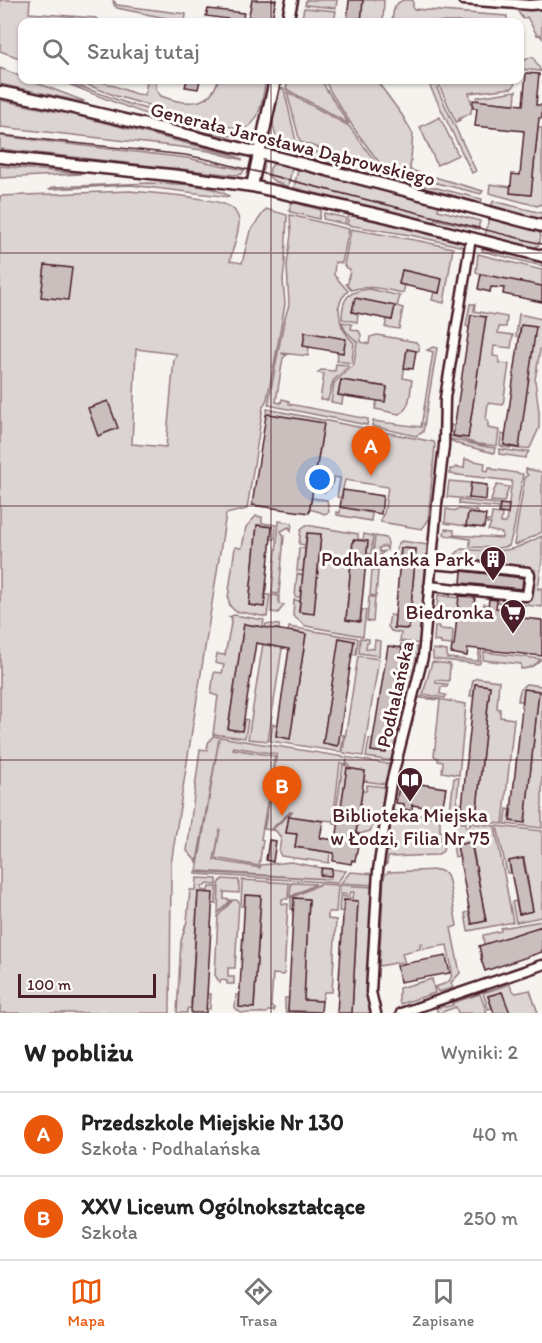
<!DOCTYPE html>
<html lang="pl">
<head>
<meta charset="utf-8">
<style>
	body { margin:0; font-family:Itim,sans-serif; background:#f2f2f2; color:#222 }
	.scale { position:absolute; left:18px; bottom:15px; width:138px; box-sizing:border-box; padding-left:6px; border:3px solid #4a1f2b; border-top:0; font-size:16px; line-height:21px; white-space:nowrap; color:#4a1f2b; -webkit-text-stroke:4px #fdfcf7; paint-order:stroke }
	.you { position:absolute; left:320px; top:480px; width:21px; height:21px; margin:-15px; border:4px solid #fff; border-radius:50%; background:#1a73e8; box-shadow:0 0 0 9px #1a73e833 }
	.badge { display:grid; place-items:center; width:39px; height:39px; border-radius:50%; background:#ea580c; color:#fff; font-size:20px; font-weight:700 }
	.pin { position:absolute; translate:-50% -50px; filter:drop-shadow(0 2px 3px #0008) }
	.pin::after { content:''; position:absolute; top:32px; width:21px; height:18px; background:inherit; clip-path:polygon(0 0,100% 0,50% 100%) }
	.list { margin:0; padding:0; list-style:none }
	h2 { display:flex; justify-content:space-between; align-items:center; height:78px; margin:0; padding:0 24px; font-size:26px }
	h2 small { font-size:20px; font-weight:400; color:#767676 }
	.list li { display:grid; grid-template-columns:39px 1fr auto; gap:18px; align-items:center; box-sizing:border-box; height:84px; padding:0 24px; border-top:2px solid #e0e0e0 }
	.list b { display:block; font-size:22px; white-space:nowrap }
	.list p { margin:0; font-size:20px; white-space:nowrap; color:#767676 }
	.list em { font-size:20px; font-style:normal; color:#767676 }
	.icon { flex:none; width:33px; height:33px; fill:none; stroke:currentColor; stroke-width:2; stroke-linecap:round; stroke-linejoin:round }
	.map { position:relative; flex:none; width:542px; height:1013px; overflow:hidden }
	.search { position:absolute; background:#fff; box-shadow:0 2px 4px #0004; left:18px; right:18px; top:18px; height:66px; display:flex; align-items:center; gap:15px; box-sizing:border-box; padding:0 21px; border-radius:12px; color:#767676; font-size:22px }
	.sheet { height:246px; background:#fff }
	nav { display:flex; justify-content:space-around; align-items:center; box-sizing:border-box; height:84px; border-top:2px solid #e0e0e0; background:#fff; font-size:16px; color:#767676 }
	nav a { display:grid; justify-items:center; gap:3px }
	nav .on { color:#ea580c }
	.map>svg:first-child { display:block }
</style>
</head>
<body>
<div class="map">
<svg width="542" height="1013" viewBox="0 0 542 1013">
	<rect width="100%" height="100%" fill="#f6f3ef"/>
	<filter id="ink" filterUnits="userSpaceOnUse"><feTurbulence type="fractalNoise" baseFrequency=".0167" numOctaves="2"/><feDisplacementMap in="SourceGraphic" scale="12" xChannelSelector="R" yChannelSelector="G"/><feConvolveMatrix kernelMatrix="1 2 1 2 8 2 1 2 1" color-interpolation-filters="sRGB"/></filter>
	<g filter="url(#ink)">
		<path fill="#dcd4d2" stroke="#937a7e" stroke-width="1.5" fill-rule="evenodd" d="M0,0h30l-1,13 67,5 3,4h-77v37l-22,-8z
			M113,0l4,5 69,9 -1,8 -68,-14 -3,-3z
			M306,0h31l-1,8 -31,-3z
			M363,0h21l-1,22h-22z
			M404,0h9v9l94,7v6h-115c1,-9 1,-19 12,-22z
			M515,7l27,1v30l-3,-4 -2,1 -10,-18 -4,2z
			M304,8l32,3 -2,11h-33z
			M531,57h2l8,14 -21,-2 1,-7z
			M0,68l22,9v3h7l55,21 -1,1 -83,-18z
			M58,80h5l66,24 56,16 59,14c-30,12 -152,-41 -186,-54z
			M75,80h23l38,14 9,1 2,-15h9v10l5,6c23,9 49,12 57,-16h48c-4,17 -4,42 -23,50l-57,-14 -70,-20z
			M288,80h34l4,9 23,35 -63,-35z
			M325,80h31l21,1 25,34 11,19 -3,36 73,21 -2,3 -73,-18 -24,-7 -29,-39 -25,-39z
			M427,80h6l43,91 -4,2z
			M443,80h72l-1,6 -2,2 -43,5 3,12 -1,8 -12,6 1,1 -4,2 -19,-41z
			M278,88l6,1 12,52 -2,1 -17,-4c-8,-15 -2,-34 1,-50z
			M516,91l-1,13 -37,-3 -1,-4z
			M287,92l62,34 31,42 -80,-26z
			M0,100l78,16 155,39 10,5 -34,-9 -28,-4 -180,-20 -1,1z
			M440,117l18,38 -21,10 -17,-38z
			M538,128h4v76l-5,2 -48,-13 1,-9 21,3v6l20,2z
			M0,136l187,22 57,12 -2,4 -8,1 -234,-26z
			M300,147l98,30 -1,7 -49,-16 -49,-13v-7z
			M273,164l19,4 -4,19 -14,-6 -5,-4 1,-9z
			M0,166l81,8 -81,4z
			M298,169l141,36 -1,5 42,11 -2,8 -43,-10 -1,4 -140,-35z
			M150,183c23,1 60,0 79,13v1l-99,-12 -80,4 3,-2z
			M425,185l57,14 -2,7 -57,-15z
			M130,191c20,2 88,6 102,17 3,2 6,8 7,12 1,11 -7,30 -9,41l12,2 8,-32 16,-22 21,6 -2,47 -2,18 2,24 -10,56 -8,39 -4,8 -16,102 -21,5 -55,350 -1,149h-170v-817zM136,349l41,5 -3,5 -8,88 -34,-3z
			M493,201l49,12v4l-9,2 -42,-11z
			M292,202l29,8 -2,9 -28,-7 -2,-2z
			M324,213l22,5 -1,6 -22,-5z
			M290,215l59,14 -7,34 -7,-1 -1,13 14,16 -6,7 -4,10h1c1,18 3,22 15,35l-2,20 -15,-2 1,-9 5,1 2,-14 -40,-7 -2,14 6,1 -1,9 -26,-3v1l5,1 -4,3 -7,44 5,1 1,-4 7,2v3l79,15 -1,6 -99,-20 16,-84 5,-16 -2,-39 4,-32z
			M349,215l41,8 73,18 1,6 -54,-12 -63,-10z
			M489,218l49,12 3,6 -2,9 -6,3 -48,-12z
			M351,229l69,12 33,7 -9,55 -12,-3 2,-8 5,1 2,-14 -38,-9 -4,14 6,2 -2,7c-18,-3 -35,-9 -52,-3l-5,-6 2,-1 2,-14 -4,-1 -2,-3z
			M483,246l59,15v5l-60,-15z
			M478,254l64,16v16l-61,-12 -5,-2z
			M370,289l30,7 -3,10 6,2 -4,21 -14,-2 2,-8 5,1 2,-14 -39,-8 -3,14 6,2 -1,8 -15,-3c0,-22 6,-28 28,-30z
			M470,304h5l-1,7 33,6 -1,10h-7l-1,6 15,2 -2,13 -17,-2 -1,10 6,1v6l10,1 -6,41 -15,-2 -2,17 2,1v7l11,2 -2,16 -19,-2 -28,-8 1,-11 4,1 -1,10 14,2 18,-120 -17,10 -3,-2z
			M519,314l23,5v27l-2,4 -5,30 4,32v16l-9,20 -10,1 -17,-2 -3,-2 1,-11 4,1 -1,10 14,3 3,-123 -2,12 -3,-1z
			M342,322l10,2 -1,5 8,2 2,4v7l8,2 1,-7 7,-2 39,7 3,4v5l-12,-1 -4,28 9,2c-2,11 -1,29 -13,34l-24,-5 2,-8 8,1 2,-15 -46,-7 -3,14 5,1 -1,9 -11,-2 3,-19 20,-19 3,-22 -12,-12z
			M433,347l4,1 -14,84 -7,4 -44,-10 1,-5 48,6 12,-75 -6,-2z
			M336,364l12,1v2l-15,14 -5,19h-8l4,-26 -6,-1 3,-3 14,1z
			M267,409l167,33 1,3 -7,76 -6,8 -41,-7v-4l3,-5 4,-26 -43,-7 -4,18 -4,-1 3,-19 -6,-1 -3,10 -6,5 -7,-1v-6l-4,-1 10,-61 -55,-9 -3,1z
			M450,439c15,3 30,7 45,9l-1,5 -36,-9 -8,-4z
			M499,449l21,3 9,-1 -4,7 -26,-4z
			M465,459l20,4 -1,7 4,1 1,-4h3v2l31,5 -9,54 -5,18 -11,2 -28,-1v-8l-26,-4 1,-6 9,1v5l48,3v-5l-14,-3 3,-6 -4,-1 -1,-2h5l1,-8 10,1 -1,9h5l6,-42 -62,-7v-5h5v-2l9,1z
			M526,469l16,3v60l-26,13 -2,-1 11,-67 3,-2 -2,-2z
			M449,481l22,2 -2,16 -22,-2z
			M497,485l12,2 -5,15 -13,-1 3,-11z
			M312,498l15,2 2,12 -5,2 -4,-2 -11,-3z
			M459,500l41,4 -1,4 -40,-4z
			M340,507l32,6 -1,8 -34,-6v-3l3,1z
			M446,509l10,2 3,-2 18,2 2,3 -11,-1 -2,13 -21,-3z
			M256,516l6,1v6l14,2 -1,14h-5l1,-12 -14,-2 -8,80 15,2 1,-12h5l-3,22 -32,-6 -5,-5 -2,-8 7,-51 7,1 4,-21z
			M279,521l13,2 -1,8 -2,-4 -8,4 3,5 -5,58 -7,-1z
			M306,525l52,9v5l5,1 1,-6 9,2 -2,18h-4l1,-12 -15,-1 -7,79 14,2 2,-12h4l-3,26 -57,-10 -13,-10 1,-16 6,1 -1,11 15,1 7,-78 -14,-2 -2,12 -6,-1 2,-15z
			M375,536l11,2 2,5 -1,7 -2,-4 -6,2 1,4 5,-1 -5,4h-7z
			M542,536v25l-4,28 4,-1v19l-45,-5v-6l35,4 3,-30 -87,-9 13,-12c18,1 37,4 54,-1 9,-3 18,-8 27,-12z
			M402,541l26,4 2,3 -10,96 -20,-3 1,-8 -10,-2 -3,-5 2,-11 5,1 -1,12 15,1 7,-80 -15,-1 -1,12 -5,-1c1,-6 0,-15 7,-18z
			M299,548h6l-2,23h-6z
			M372,570l6,1 -2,25 -6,-1z
			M297,574l6,1 -3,22h-5z
			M272,595l7,1v8l5,1 -6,8 -7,-1z
			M438,595l21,3 -1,12h-2l-12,6v-6l-7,-1z
			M369,597h6l-2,25 -6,-1z
			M484,604l3,1 -7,58 -1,1 -46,-5v-10l14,2v7l31,3z
			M234,615l30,5 -3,18h-4l1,-12 -14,-2 -16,105 14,2 2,-12 4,1 -3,18 -32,-4 5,-38 -7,-2 3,-22 8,1 2,-8 -9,-2 2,-9 8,1 7,-37 -3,-1z
			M266,624l13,1v4h-8l12,13 -15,99 -20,-2z
			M435,626h4v3l14,1 -1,15 -11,-1v-2l-7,-1z
			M289,627l68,11 1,1 -2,16 -4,-1 2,-13 -14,-3 -17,105 14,3 2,-12 5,1 -3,17 -71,-11 3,-17 4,1 -1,11 14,2 16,-104 -14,-3 -2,12 -4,-1z
			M360,638l9,1v3h-2l-1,6 8,1 1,-9 5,1 -1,15 -20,-3z
			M401,644l20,4 -1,10 -26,102 -2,1 -26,-4 3,-18h4l-2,12 15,2 16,-104 -2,-1z
			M484,652l57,7c-5,6 -12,10 -20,10v-5l-38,-4z
			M358,656l21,3 -16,97 -19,-3 -1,-2z
			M432,662l18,2 -1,17 -13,-1v3l12,1 -1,3h-6l-1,7 6,1 -1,3 -22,-4z
			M477,678l22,3 -2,27 3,1v8l14,2 -11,105 -46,-5 2,-15h3l14,13 14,-131 -15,-2 -1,12h-4l3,-16z
			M526,684l16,2v142l-37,-4 2,-15 4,1 -1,11 15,1 14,-131 -15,-2 -1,12h-5c1,-7 1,-13 8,-17z
			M422,696c15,2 29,6 44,8l-7,71 -17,-3 1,-10 -5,-1v-3l-4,-2 6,-56 -20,-2z
			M213,736l176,28 -4,20 -21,-3 1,-10 -17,-3 1,-3 -2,-1v-5l-1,5 -6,-1 -7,58 -10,-1v1l-34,-5 -3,16 11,2 -2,13 35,5 -1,11 -48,-7 -2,-4 2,-14 -5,-7 -4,-1 20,-18h-2l-20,18 -6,-1 5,-28 2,-1 5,-27 -2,-1 3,-18 -44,-7v2l42,7 -14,83 2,1 -4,26 -44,-8 5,-29 -6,31 46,8 1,-3 30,-3 31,6 -1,7 10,1 1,-7 14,2 -9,12 -142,-9v-2l136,7 -134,-8 22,-132 -22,123 -10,-11 13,-102 7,1 1,-7z
			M343,765h3l1,3 -8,56 -5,-1z
			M454,778h5l-4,41 -6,-1z
			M367,785l18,2 -4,26 -11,18 -11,3 -3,-1 6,-42h4z
			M393,811l47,7v13l4,1v3l-4,1v8h4l-1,7 -6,4 -49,2 -1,7 -3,1z
			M456,822l10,1v5h3l1,-5 25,3 18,96 -45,9 -3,-18 5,-1 2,12 14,-3 -14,-78 -13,13 -4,1 -2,-12z
			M497,826l45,5v86l-26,5 -4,-20 4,-1 3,13 14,-3 -9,-53 -15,3 2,12h-4z
			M438,870l8,3 3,8 8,45 -6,2 9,45 -9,10 2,5 -15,4 -3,-5c5,-2 12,-3 15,-7 5,-7 -2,-26 -3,-35l-24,4 -1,-6 -2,1v5l-18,4 3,11h-3l-1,-2 -22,4 5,-90 4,-4z
			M350,872l25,2 -1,11 -33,-2z
			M197,878l20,1v6l-11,-1 -1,2h-3v4l6,1 1,-4h8l-1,17h-4l-14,-11 -7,111 16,-10h4l-1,15 -21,-1 -2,1v4h-10l4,-72 6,-20 3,-31h6z
			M222,879l17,1v13l-15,-1v7l7,1 -13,13 1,-29z
			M242,880l47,3 -1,16h-6v5h6l-4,71 -11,-1 -2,31v2l3,1v3h-6l-1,2h-26l-6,-5 1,-13h4l-1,12 15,1 7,-112 -15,-1 -1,11h-4z
			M291,883l25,1 -26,13z
			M320,884l18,1 -2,27h-8v7l8,1 -4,72h-8l-2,9h-5v12h-31l-1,-4v-11h4l-1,13 15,1 6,-112 -14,-2 -1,11h-3v-11z
			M340,885l34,2 -1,126h-21l6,-112 -14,-1 -1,12 -4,-1 1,-15 13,2 1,-6h-3l-1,3 -10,-1z
			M233,900h3l3,2 -4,66h-7v9h6v7h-7v-3l-6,-1 -1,3 -5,-8 3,-59z
			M542,921v5l-58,19 -1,-10 18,-4v-3z
			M432,979l3,14 -35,11 -1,-4v-12z
			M510,984l2,6 4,3 14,-3 8,23h-29l-7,-21 -14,4 4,12 -4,1 -5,-16z
			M480,994l7,19h-29l-2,-6 -14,5v1h-4l-2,-5 8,-2 1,1 8,-2 -1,-2z"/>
		<path fill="#cbbfbe" stroke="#4a1f2b" stroke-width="1.5" d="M252,0h24l-5,22h-8l-15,-3z
			M349,0h14l-2,22h-14z
			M208,9l36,4 -2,8 -36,-5z
			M526,73l13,1 -3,31h6v13h-3l-8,77 -21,-2 2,-19 8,1 4,-44 -49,-5 2,-18h-4v-8l50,5z
			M187,80h13l-2,9 -13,-2z
			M45,265l27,3 -4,32 -27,-3z
			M402,270l40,9 -3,14 -40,-9z
			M481,274l61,12v16l-39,-8 1,-6 -13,-1 -1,5 -12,-3z
			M355,298l40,8 -3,14 -40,-8z
			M471,315l15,2 -18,121 -15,-2z
			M521,325l15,2 -17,121 -15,-3z
			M305,332l41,7 -3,14 -40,-7z
			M407,349l9,2 -3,18 -9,-1z
			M341,380l46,7 -2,15 -47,-7z
			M108,401l10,27 -20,8 -10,-28z
			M269,414l55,9 -15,90 -57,-8 14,-90z
			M471,483l16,2 -1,15 -17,-2z
			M343,490l40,6 -2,18 -41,-7z
			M500,504l9,1 -1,9 -9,-1z
			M468,513l18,2 -2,13 -18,-2z
			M257,525l15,2 -8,80 -15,-2z
			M307,533l14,1 -7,80 -15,-2z
			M353,540l15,1 -8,81 -14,-2z
			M401,548l15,1 -7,80 -15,-1z
			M462,571l61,7 -1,11 -61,-6z
			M459,596l16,1 -1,9 14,1 1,-8 8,1 -1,8 18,2 -1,7 29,3v36l-74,-8 -1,8 -16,-3 1,-7h2z
			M244,624l62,10 -16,105 -14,-3 13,-87 -33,-6 -14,88 -14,-2z
			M339,638l15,3 -16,105 -15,-3z
			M388,646l14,2 -16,105 -15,-2z
			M475,684l15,2 -14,132 -15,-2z
			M524,689l15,2 -14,132 -15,-2z
			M347,768l18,3 -9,62 3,1 -1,11 -3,16 -3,-1 -1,4 -18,-3 1,-8 -39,-6 2,-13 -11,-1 3,-17 34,5 -3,17 16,2z
			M400,781l46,7 -4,22 -30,-5v6l-8,-2v-5l-8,-1z
			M269,840l7,1 -3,21 -7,-2z
			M471,842l15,79 -14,3 -15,-79z
			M523,858l10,53 -14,3 -10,-53z
			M322,868l10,1 -1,7 -11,-1z
			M198,892l15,1 -7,120h-15z
			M245,895l16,1 -7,112 -15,-1z
			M294,898l15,1 -5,101 18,1 -1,11 -33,-1z
			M344,900l14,1 -6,112h-15z
			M542,926v26l-57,19 -4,-12h1l-3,-13z
			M446,956l4,17 -50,9 -3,-17z
			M502,992l8,21h-16l-6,-17z"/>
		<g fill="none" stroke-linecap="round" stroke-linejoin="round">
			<g stroke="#4a1f2b" stroke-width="13">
				<path id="street" d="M463,0l67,5 12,-1
					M429,586l95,10h3l3,-21 -2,-3 -66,-7 -7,1 -24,-2
					M376,1013l-5,-21 7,-122 13,-87 32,-126 14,-153 7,-58 1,-48 26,-160
					M401,1013l141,-48"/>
			</g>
			<g stroke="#4a1f2b" stroke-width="15">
				<path id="secondary" d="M287,22l5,-22
					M0,92c67,13 133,30 199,46 115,28 229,58 343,88
					M0,157l179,19 73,10 136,31 154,39
					M252,186l23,-106"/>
			</g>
			<use href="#street" stroke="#fdfcf7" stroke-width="8"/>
			<use href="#secondary" stroke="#fdfcf7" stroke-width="10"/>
			<path stroke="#4a1f2b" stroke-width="1.5" d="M0,135l185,20 21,4 336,85"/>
		</g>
	</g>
	<path fill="none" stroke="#4a1f2b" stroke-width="1.5" stroke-opacity="0.55" d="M271,0v22M271,80v933M0,253h542M0,506h542M0,760h542"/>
	<defs>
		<g id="building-pin" transform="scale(1.35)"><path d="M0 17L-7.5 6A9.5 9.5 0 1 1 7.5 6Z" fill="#4a1f2b" stroke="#fdfcf7"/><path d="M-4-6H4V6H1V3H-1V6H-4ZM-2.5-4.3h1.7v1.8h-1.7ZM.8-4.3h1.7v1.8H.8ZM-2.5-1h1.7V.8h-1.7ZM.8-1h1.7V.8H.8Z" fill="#fff"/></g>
		<g id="supermarket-pin" transform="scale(1.35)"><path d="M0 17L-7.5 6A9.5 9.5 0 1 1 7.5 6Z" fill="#4a1f2b" stroke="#fdfcf7"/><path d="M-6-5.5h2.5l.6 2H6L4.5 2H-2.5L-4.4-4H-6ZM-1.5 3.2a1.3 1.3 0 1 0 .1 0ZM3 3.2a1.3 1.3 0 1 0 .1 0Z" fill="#fff"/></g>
		<g id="library-pin" transform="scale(1.35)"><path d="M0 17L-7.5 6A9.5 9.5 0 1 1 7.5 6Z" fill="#4a1f2b" stroke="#fdfcf7"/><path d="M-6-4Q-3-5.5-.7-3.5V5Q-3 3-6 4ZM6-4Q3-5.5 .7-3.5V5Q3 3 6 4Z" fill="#fff"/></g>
	</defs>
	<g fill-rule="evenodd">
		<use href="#building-pin" x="493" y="559"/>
		<use href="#supermarket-pin" x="513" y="612"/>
		<use href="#library-pin" x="410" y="780"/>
	</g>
	<g text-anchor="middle" stroke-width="6" stroke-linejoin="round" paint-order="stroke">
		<g font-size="20" fill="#4a1f2b" stroke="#fdfcf7">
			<text transform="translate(293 144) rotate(14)" y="7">Generała Jarosława Dąbrowskiego</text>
			<text transform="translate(395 694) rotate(-77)" y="7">Podhalańska</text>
		</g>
		<g font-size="20" fill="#4a1f2b" stroke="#fdfcf7" text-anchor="end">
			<text x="474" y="566">Podhalańska Park</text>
			<text x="494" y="619">Biedronka</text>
			<text x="410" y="822" text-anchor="middle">Biblioteka Miejska<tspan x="410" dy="23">w Łodzi, Filia Nr 75</tspan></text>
		</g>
	</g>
</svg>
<div class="scale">100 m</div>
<div class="you"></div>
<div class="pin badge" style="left:371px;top:476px">A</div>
<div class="pin badge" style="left:282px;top:816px">B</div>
<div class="search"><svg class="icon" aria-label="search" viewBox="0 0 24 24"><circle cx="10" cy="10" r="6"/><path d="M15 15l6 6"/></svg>Szukaj tutaj</div>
</div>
<section class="sheet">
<h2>W pobliżu<small>Wyniki: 2</small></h2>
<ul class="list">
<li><span class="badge">A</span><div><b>Przedszkole Miejskie Nr 130</b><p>Szkoła · Podhalańska</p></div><em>40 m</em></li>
<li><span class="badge">B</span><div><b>XXV Liceum Ogólnokształcące</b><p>Szkoła</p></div><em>250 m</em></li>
</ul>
</section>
<nav>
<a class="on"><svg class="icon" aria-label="map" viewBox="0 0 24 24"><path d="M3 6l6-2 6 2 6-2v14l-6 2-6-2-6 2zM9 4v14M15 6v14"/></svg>Mapa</a>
<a><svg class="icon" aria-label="directions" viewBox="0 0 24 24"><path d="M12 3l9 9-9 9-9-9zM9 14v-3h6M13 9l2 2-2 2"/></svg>Trasa</a>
<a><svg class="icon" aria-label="saved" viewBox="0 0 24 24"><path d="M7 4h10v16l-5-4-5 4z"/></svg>Zapisane</a>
</nav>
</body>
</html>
